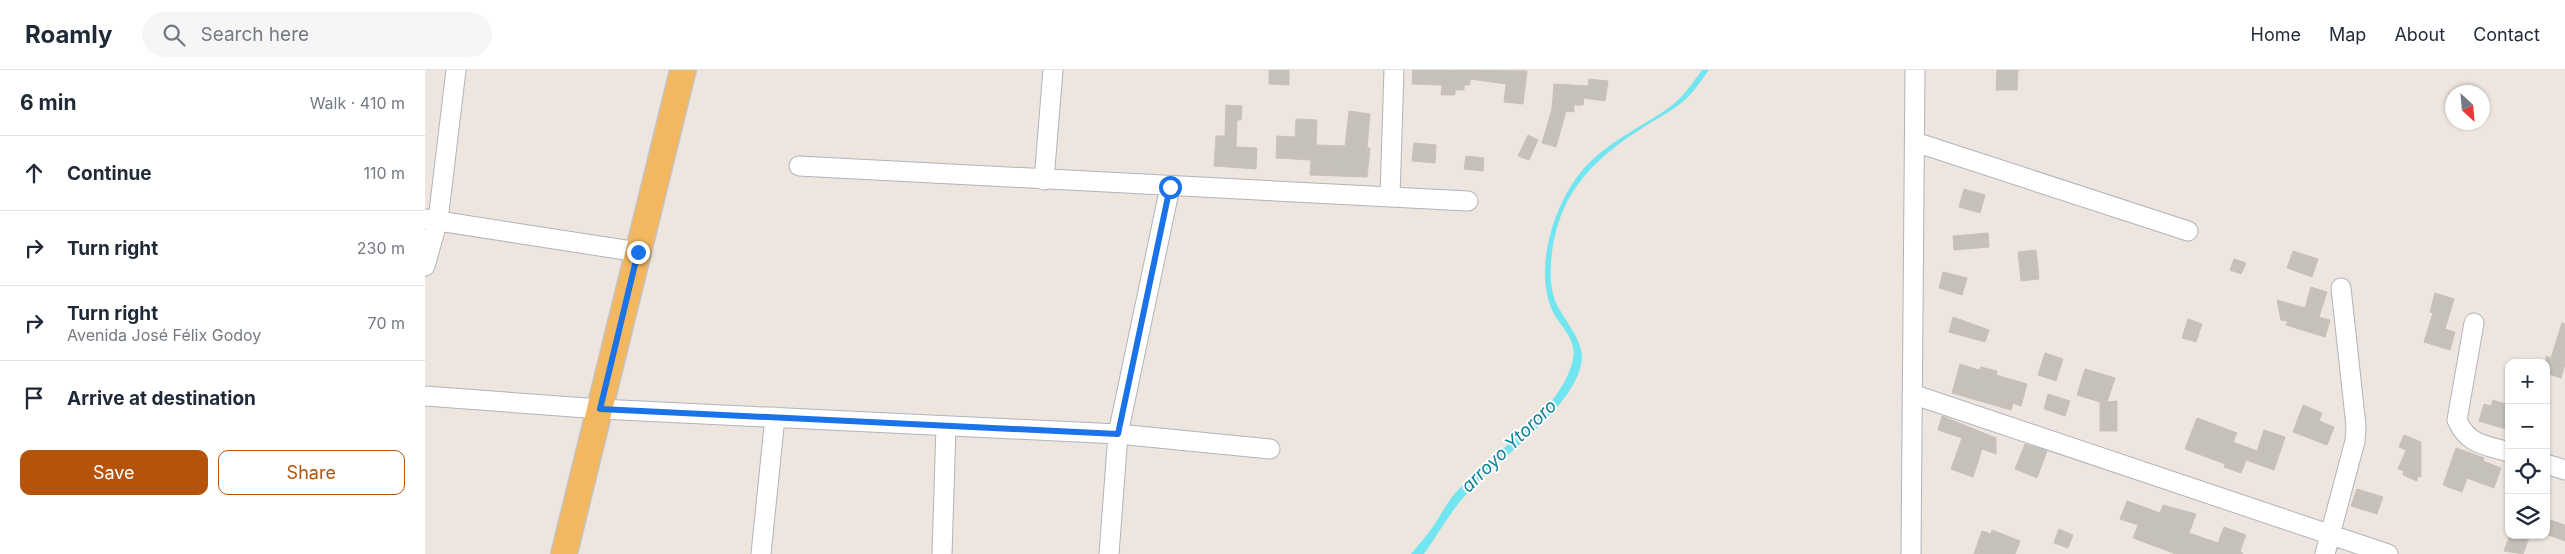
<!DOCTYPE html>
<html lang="en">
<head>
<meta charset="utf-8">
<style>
	body { margin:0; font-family:Inter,sans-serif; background:#f6f6f7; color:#1f2937 }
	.controls { position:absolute; right:15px; bottom:15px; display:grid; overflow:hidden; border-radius:10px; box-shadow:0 1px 4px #0004 }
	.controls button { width:45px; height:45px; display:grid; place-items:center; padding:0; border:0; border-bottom:1px solid #e0e1e3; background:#fff; color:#1f2937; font:25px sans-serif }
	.compass { position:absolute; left:2020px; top:15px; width:45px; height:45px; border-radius:50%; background:#fff; box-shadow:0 1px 4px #0004; rotate:154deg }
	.stop { position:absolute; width:15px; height:15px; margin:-11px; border:4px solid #1a73e8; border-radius:50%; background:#fff }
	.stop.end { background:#1a73e8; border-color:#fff; box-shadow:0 1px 5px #0008 }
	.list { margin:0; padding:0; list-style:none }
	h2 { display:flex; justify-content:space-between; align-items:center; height:65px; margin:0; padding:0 20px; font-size:21px }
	h2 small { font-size:16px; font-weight:400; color:#747a83 }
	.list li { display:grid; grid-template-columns:32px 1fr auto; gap:15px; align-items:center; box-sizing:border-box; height:75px; padding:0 20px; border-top:1px solid #e0e1e3 }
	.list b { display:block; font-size:19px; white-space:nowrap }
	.list p { margin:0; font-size:16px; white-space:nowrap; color:#747a83 }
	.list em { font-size:16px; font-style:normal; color:#747a83 }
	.actions { display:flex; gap:10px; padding:15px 20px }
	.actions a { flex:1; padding:11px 0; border:1px solid #b45309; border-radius:10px; text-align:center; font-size:18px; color:#b45309 }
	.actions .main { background:#b45309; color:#fff }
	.icon { flex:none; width:28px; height:28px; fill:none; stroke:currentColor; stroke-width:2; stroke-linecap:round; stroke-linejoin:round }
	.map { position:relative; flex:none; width:2140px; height:484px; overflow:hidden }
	header { display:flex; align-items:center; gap:30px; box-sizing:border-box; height:70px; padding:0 25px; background:#fff; border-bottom:1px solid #e0e1e3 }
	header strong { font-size:24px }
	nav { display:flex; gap:28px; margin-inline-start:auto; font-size:18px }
	.search { width:350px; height:45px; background:#f6f6f7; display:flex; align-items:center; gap:12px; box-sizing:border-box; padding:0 18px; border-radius:28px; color:#747a83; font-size:19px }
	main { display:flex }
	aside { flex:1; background:#fff }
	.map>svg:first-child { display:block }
</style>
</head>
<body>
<header>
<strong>Roamly</strong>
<div class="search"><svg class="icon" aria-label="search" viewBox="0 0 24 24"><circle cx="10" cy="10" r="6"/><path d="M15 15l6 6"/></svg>Search here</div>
<nav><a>Home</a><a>Map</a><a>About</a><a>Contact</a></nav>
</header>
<main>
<aside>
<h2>6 min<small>Walk · 410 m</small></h2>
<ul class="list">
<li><svg class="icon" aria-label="ahead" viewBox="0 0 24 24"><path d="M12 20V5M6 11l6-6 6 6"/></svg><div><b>Continue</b></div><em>110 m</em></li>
<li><svg class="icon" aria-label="right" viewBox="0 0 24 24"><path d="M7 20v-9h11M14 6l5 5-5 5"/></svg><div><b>Turn right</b></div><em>230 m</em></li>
<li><svg class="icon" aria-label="right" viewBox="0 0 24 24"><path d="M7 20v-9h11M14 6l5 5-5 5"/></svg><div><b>Turn right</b><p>Avenida José Félix Godoy</p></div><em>70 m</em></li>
<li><svg class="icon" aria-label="arrive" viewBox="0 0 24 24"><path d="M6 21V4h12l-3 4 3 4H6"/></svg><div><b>Arrive at destination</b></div></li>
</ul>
<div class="actions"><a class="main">Save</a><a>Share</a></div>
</aside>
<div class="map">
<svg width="2140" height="484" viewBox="0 0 2140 484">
	<rect width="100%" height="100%" fill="#eee5de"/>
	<path fill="#71e5f0" d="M1277,0h7c-7,9 -13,19 -21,27 -13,13 -29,20 -44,30 -32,20 -62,44 -79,79 -12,25 -21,73 -8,99 8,15 26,36 25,54 -5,47 -78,95 -109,128 -20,20 -33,44 -49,67h-13c7,-9 15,-17 21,-26 9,-13 15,-26 26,-38 34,-37 105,-80 115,-131 4,-19 -12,-32 -20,-47 -18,-37 -3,-93 18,-126 23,-38 61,-53 96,-77 15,-10 25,-25 35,-39z"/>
	<path fill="#c6c0ba" stroke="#cac0b8" d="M844,0h20v15l-20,-1z
		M988,0l114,1 -4,33 -19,-2 2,-18 -36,-5v6h-6v5h-9v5h-14l1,-10 -30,-1z
		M1572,0h21l-1,20h-21z
		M1164,9l19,2 -3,20 -21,-3 -1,7h-9v7l-8,-1 -10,36 -14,-4 10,-34 2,-25 34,2z
		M801,35l16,1 -1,14h-4l-1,27 21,1 -1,21 -42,-3 2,-30h9z
		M924,41l21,3 -3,34h3l-3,29 -57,-2 1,-15 -35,-2 1,-22 18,1 1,-18 21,1 -1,25 29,1z
		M1103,65l10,5 -9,20 -11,-4z
		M989,73l22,2 -1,18 -23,-2z
		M1041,86l18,2 -1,13 -19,-2z
		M1539,119l21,6 -5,18 -21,-6z
		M1563,163l1,14 -35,3 -1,-14z
		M1611,180l3,29 -18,2 -3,-29z
		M1868,181l25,8 -6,18 -25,-9z
		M1809,189l12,4 -5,11 -11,-4z
		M1518,202l24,6 -5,17 -23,-7z
		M1886,217l16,5 -8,25 11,3 -5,17 -39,-12 2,-4 -7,-1 -4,-20 28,8z
		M2010,223l19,6 -9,30 10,3 -5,18 -26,-8 9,-29 -3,-1z
		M1528,247l36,13 -4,12 -36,-10z
		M1763,249l14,5 -6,18 -14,-4z
		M2137,253l3,1v40l-4,14 -15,-5v-17l5,2z
		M1620,283l18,6 -7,22 -18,-6z
		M1535,294l19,6 2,-3 16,4 -1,4 31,9 -6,22 -8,-3 -2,7 -59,-17z
		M1660,299l30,9 -8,24 10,-1v30h-17v-29l-23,-7z
		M1623,324l22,7 -5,15 -21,-7z
		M2068,330l16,5v25l-30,-9 5,-17 7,2z
		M1878,335l19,8 -3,8 15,6 -7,18 -34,-13z
		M1517,346l54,22v16l-14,-5 -9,28 -22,-8 11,-31 -24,-8z
		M1772,348l40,15 -4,9 24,9 7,-21 21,7 -11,33 -28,-10 -5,13 -17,-6 1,-3 -40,-15z
		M1979,365l17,7v35l-3,-1 -1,5 -14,-6 1,-4 -6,-2 8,-19 -7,-3z
		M1600,374l22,7 -10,27 -22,-9z
		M2031,378l28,10 -1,3 18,7 -7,20 -27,-10 -5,14 -19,-7z
		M1932,419l26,8 -6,17 -26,-8z
		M1702,431l33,12 3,-8 33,9 -7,19 29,10 6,-16 22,8 -6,16 3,3h-67l-43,-16 5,-13 -18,-6z
		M2125,450l15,5v16l-19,-7z
		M1634,459l14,6 -5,13 -14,-5z
		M1567,460l28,11 -5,13h-41l8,-23 9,3z
		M2085,465h20l-7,19 -19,-3z"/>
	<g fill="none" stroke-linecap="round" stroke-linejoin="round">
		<g stroke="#afb4bc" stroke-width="21">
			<path id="minor" d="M1490,72l273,89
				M374,96l669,35
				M619,110l9,-110
				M965,126l4,-126
				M0,149l213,33
				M0,196l13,-46 18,-150
				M2049,253l-17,97c11,25 28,25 52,32
				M1487,324l476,160
				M0,326l175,13 518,25 152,15
				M2121,394l19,6
				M336,484l14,-137
				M517,484l4,-128
				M684,484l9,-120 52,-247
				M1486,484l4,-484
				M1900,484l30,-113 1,-15 -15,-138"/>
		</g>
		<g stroke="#c4c4c4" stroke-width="28">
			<path id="major" d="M139,484l119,-484"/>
		</g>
		<use href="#minor" stroke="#fff" stroke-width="19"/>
		<use href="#major" stroke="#f3b75f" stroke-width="25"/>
	</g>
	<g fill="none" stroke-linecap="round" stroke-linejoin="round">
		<path stroke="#1a73e8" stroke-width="6" d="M213,182l-38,157 518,25 52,-247"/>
	</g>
	<g text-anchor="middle" stroke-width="4" stroke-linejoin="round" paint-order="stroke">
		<g font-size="18" font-style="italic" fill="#0c819a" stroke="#fff">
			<text transform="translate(1084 376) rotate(-44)" y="6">arroyo Ytororo</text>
		</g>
	</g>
</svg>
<div class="controls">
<button>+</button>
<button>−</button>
<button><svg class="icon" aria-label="locate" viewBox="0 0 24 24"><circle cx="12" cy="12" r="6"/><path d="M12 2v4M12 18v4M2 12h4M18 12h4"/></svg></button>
<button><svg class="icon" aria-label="layers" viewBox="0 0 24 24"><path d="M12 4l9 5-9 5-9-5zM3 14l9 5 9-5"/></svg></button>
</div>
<svg class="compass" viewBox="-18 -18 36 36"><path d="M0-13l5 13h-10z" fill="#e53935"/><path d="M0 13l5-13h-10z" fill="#747a83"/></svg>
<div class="stop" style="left:745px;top:117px"></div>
<div class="stop end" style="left:213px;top:182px"></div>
</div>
</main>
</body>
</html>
